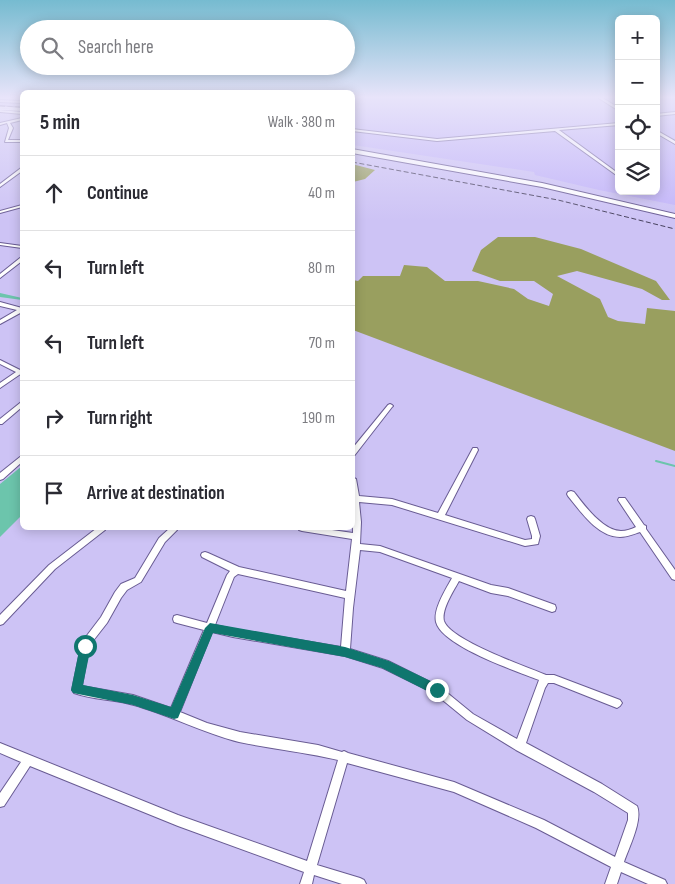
<!DOCTYPE html>
<html lang="en">
<head>
<meta charset="utf-8">
<style>
	body { margin:0; font-family:"Sofia Sans Condensed",sans-serif; background:#f7f7f7; color:#2b2b33 }
	.controls { position:absolute; right:15px; top:15px; display:grid; overflow:hidden; border-radius:8px; box-shadow:0 2px 12px #0003 }
	.controls button { width:45px; height:45px; display:grid; place-items:center; padding:0; border:0; border-bottom:1px solid #e1e1e2; background:#fff; color:#2b2b33; font:25px sans-serif }
	.stop { position:absolute; width:15px; height:15px; margin:-11px; border:4px solid #0f766e; border-radius:50%; background:#fff }
	.stop.end { background:#0f766e; border-color:#fff; box-shadow:0 1px 5px #0008 }
	.list { margin:0; padding:0; list-style:none }
	h2 { display:flex; justify-content:space-between; align-items:center; height:65px; margin:0; padding:0 20px; font-size:21px }
	h2 small { font-size:16px; font-weight:400; color:#7c7c81 }
	.list li { display:grid; grid-template-columns:32px 1fr auto; gap:15px; align-items:center; box-sizing:border-box; height:75px; padding:0 20px; border-top:1px solid #e1e1e2 }
	.list b { display:block; font-size:19px; white-space:nowrap }
	.list em { font-size:16px; font-style:normal; color:#7c7c81 }
	.icon { flex:none; width:28px; height:28px; fill:none; stroke:currentColor; stroke-width:2; stroke-linecap:round; stroke-linejoin:round }
	.map { position:relative; flex:none; width:675px; height:884px; overflow:hidden }
	.search { position:absolute; background:#fff; box-shadow:0 2px 12px #0003; left:20px; top:20px; width:335px; height:55px; display:flex; align-items:center; gap:12px; box-sizing:border-box; padding:0 18px; border-radius:28px; color:#7c7c81; font-size:19px }
	.panel { position:absolute; background:#fff; box-shadow:0 2px 12px #0003; left:20px; top:90px; width:335px; height:440px; border-radius:8px }
	.map>svg:first-child { display:block }
</style>
</head>
<body>
<div class="map">
<svg width="675" height="884" viewBox="0 0 675 884">
	<rect width="100%" height="100%" fill="#cdc3f5"/>
	<path fill="#c2b4f9" d="M352,97h246l11,7 10,-1v88h37v-91l19,-2v107l-76,-15 -64,-15 -1,-3 -181,-27z"/>
	<path fill="#999f5f" d="M352,164l23,6 -10,9 -12,3z
		M498,237h37l46,12 75,32 14,19h-8l-20,-11 -65,-18 -20,5 43,23 8,18 10,4 27,3 2,-16 28,3v140l-322,-121v-50l5,1 5,-5h37l4,-11 23,2 18,14h33l36,8 14,10 21,7 4,-12 -19,-13h-34l-28,-10 9,-21z"/>
	<path fill="#6cc5ac" d="M22,466v49l-22,22v-53z"/>
	<g fill="none" stroke-linecap="round" stroke-linejoin="round">
		<path stroke="#6cc5ac" stroke-width="2" d="M656,461l19,5"/>
		<path fill="#6cc5ac" fill-rule="evenodd" d="M0,293l22,5v2l-22,-3z"/>
		<g stroke="#695c93" stroke-width="2">
			<path id="minor" d="M0,97l22,1v2l-22,-1z
				M597,97h4l18,11v3z
				M0,110l22,2v2l-22,-2z
				M675,112v2l-19,2v-2z
				M22,118v2l-12,3 3,5 -5,12h14v2h-17l4,-14 -2,-5 -7,2v-2z
				M619,123v2l-60,5 60,44v3l-64,-46 -118,10 -85,-10v-2l85,10z
				M656,130l19,11v3l-19,-11z
				M21,168h1v3l-22,16v-3z
				M22,205v2l-22,6v-2z
				M0,243l22,3v2l-22,-3z
				M20,258h2v3l-22,17v-4z
				M0,302l22,6v4l-22,12v-4l17,-10 -17,-4z
				M0,360l20,10 2,-1v4l-22,15v-5l16,-11 -16,-8z
				M22,402v5l-20,17h-2v-5l20,-16z
				M390,404l2,1 1,1 -1,1 -38,49h-2v-7l36,-44z
				M473,448h4l1,2 -33,65 80,25 7,-1v-3l-5,-17 1,-2 3,-1 3,1 1,2 5,17 -2,8 -13,2 -133,-41 -33,-3 2,20 -1,22 20,2 111,39 17,3 47,17 1,3 -1,3 -3,1 -44,-16 -17,-3 -32,-12c-5,9 -18,29 -15,40 6,19 83,46 102,54h8l66,25 2,3 -2,3 -3,2 -63,-25h-6l-3,5 -19,55 76,41 35,22c6,14 -8,41 -13,56l41,18 2,4h-19l-27,-12 -4,12h-12l6,-17 -75,-39 -82,-36 -107,-29 -30,102 43,13 4,2 2,4h-24l-28,-9 -2,9h-12l4,-12 -126,-46 -148,-60 -26,40 -4,1v-14l21,-31 -21,-9v-10l178,72 129,46 31,-101c-33,-8 -66,-11 -99,-18 -36,-9 -69,-27 -105,-37 -19,-6 -41,-5 -60,-12l-2,-3 10,-48 19,-25 14,-25 6,-8 14,-6 24,-40 11,-10h8l-1,2 -12,12 -24,40 -14,8 -6,8 -14,25 -18,23 -7,40 51,9 38,13 33,-78 -27,-7 -3,-1 -1,-3 1,-3 3,-1 30,8 20,-48 3,-4 -28,-14 -1,-2 1,-2 3,-1 3,1 31,14 107,24 6,-52 -50,-8 -3,-1 -1,-2h20l35,5 -1,-56 4,2 3,17 33,3 46,14zM360,550l20,2 72,26c-6,11 -19,31 -16,44 6,24 80,49 103,58l-22,59 -44,-25 -33,-27 -52,-26 -38,-12 3,-41zM238,574l107,24 -4,49 -108,-18 -18,-4 19,-48zM212,632l21,5 112,19 38,12 51,25 33,27 49,30 78,42 34,21v7l-13,37 -71,-37 -90,-38 -106,-29 -4,-2 -2,1 -24,-7 -78,-13 -33,-9 -27,-11z
				M20,457h2v5l-19,17 -3,1v-7z
				M571,491l3,1c10,13 29,39 47,39 5,0 11,-2 15,-4l-18,-27 1,-2h6l19,27 2,1v3l29,41v10l-3,-1 -32,-47c-6,2 -13,5 -20,5 -22,0 -39,-25 -52,-41l-1,-2 1,-2z
				M97,528h9l-1,2 -50,39 -52,55 -3,1v-10l49,-50z"/>
		</g>
		<g stroke="#695c93" stroke-width="2">
			<path id="major" d="M0,100l22,1v2l-22,-1z
				M0,108l22,1v2l-22,-1z"/>
		</g>
		<g stroke="#695c93" stroke-width="2">
			<path id="highway" d="M0,106l22,2v2l-22,-2z
				M352,149l190,34 133,31v4l-133,-31 -190,-34z"/>
		</g>
		<use href="#minor" fill="#fff" fill-rule="evenodd"/>
		<use href="#major" fill="#fff" fill-rule="evenodd"/>
		<use href="#highway" fill="#fff" fill-rule="evenodd"/>
		<path stroke="#47415e" stroke-width="1" stroke-dasharray="5 2.5" stroke-linecap="butt" d="M0,106l22,1
			M352,162l206,38 117,29"/>
	</g>
	<linearGradient id="sky" x2="0" y2="1"><stop stop-color="#76bbd0"/><stop offset="0.44" stop-color="#e8e4fa"/><stop offset="1" stop-color="#e8e4fa" stop-opacity="0"/></linearGradient>
	<rect width="675" height="221" fill="url(#sky)"/>
	<path fill="#0f766e" d="M210,623l135,24 44,14 52,25 2,4 -6,6 -55,-28 -37,-11 -132,-24 -35,85 -4,1 -41,-14 -60,-12 -2,-3 9,-44 5,-5 6,5 -8,39 50,10 38,12 34,-79z"/>
</svg>
<div class="controls">
<button>+</button>
<button>−</button>
<button><svg class="icon" aria-label="locate" viewBox="0 0 24 24"><circle cx="12" cy="12" r="6"/><path d="M12 2v4M12 18v4M2 12h4M18 12h4"/></svg></button>
<button><svg class="icon" aria-label="layers" viewBox="0 0 24 24"><path d="M12 4l9 5-9 5-9-5zM3 14l9 5 9-5"/></svg></button>
</div>
<div class="stop" style="left:85px;top:646px"></div>
<div class="stop end" style="left:437px;top:690px"></div>
<div class="search"><svg class="icon" aria-label="search" viewBox="0 0 24 24"><circle cx="10" cy="10" r="6"/><path d="M15 15l6 6"/></svg>Search here</div>
<section class="panel">
<h2>5 min<small>Walk · 380 m</small></h2>
<ul class="list">
<li><svg class="icon" aria-label="ahead" viewBox="0 0 24 24"><path d="M12 20V5M6 11l6-6 6 6"/></svg><div><b>Continue</b></div><em>40 m</em></li>
<li><svg class="icon" aria-label="left" viewBox="0 0 24 24"><path d="M17 20v-9H6M10 6l-5 5 5 5"/></svg><div><b>Turn left</b></div><em>80 m</em></li>
<li><svg class="icon" aria-label="left" viewBox="0 0 24 24"><path d="M17 20v-9H6M10 6l-5 5 5 5"/></svg><div><b>Turn left</b></div><em>70 m</em></li>
<li><svg class="icon" aria-label="right" viewBox="0 0 24 24"><path d="M7 20v-9h11M14 6l5 5-5 5"/></svg><div><b>Turn right</b></div><em>190 m</em></li>
<li><svg class="icon" aria-label="arrive" viewBox="0 0 24 24"><path d="M6 21V4h12l-3 4 3 4H6"/></svg><div><b>Arrive at destination</b></div></li>
</ul>
</section>
</div>
</body>
</html>
